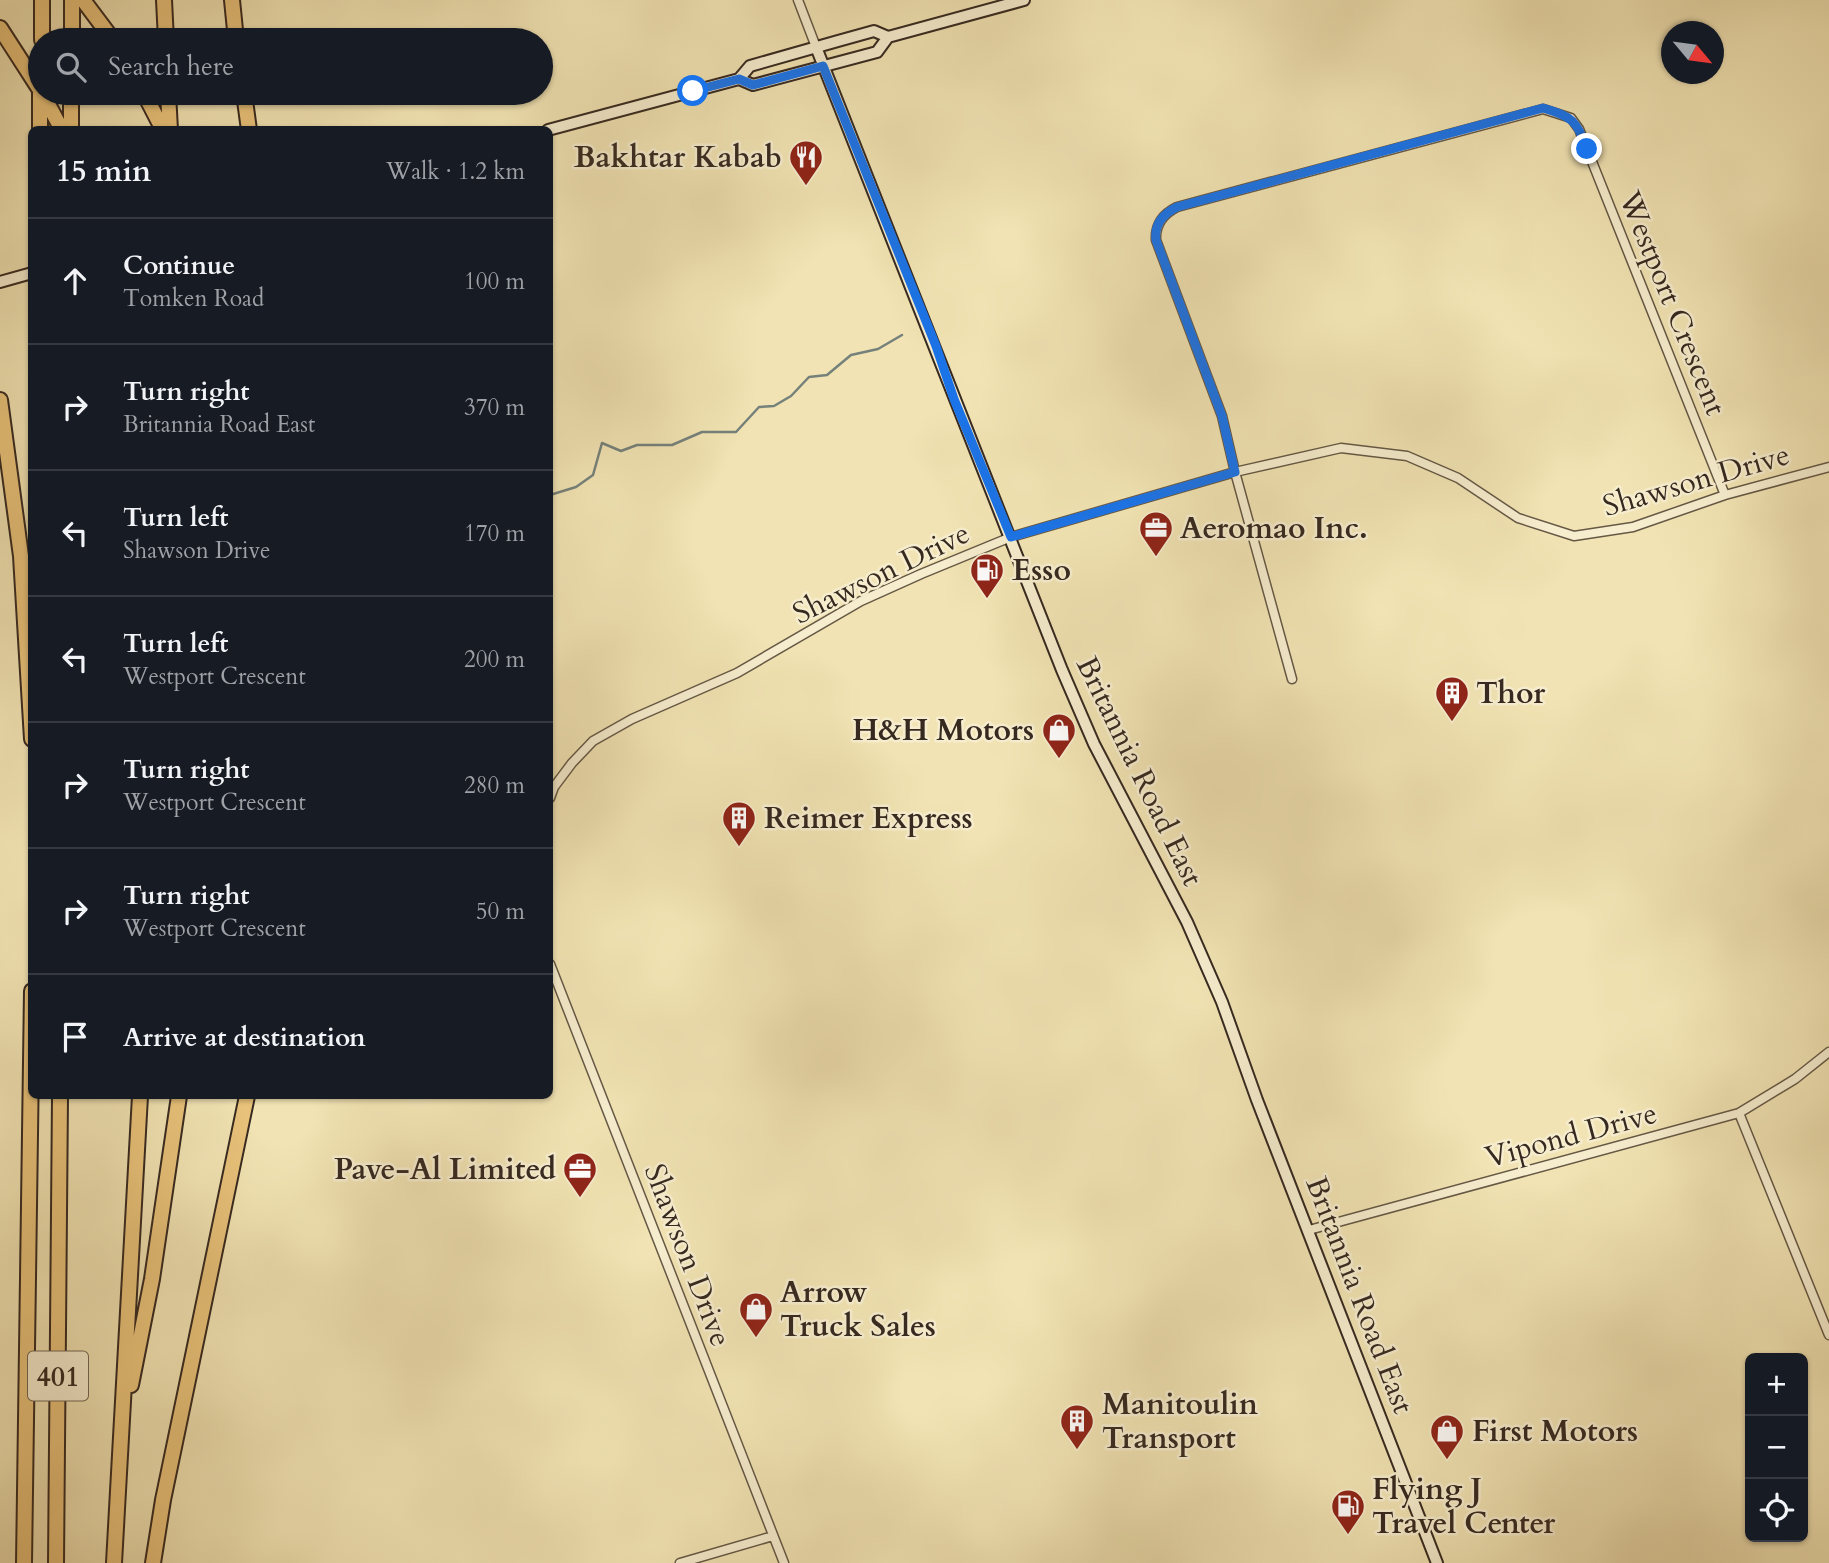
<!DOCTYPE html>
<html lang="en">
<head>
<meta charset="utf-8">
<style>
	body { margin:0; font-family:Cardo,serif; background:#242831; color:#f1f3f6 }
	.controls { position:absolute; right:21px; bottom:21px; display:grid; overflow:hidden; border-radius:10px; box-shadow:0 2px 5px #0004 }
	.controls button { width:63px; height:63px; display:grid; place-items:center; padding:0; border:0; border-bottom:2px solid #363941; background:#171b24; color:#f1f3f6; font:35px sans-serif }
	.compass { position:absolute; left:1661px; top:21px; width:63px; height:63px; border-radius:50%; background:#171b24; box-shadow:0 2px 5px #0004; rotate:119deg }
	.stop { position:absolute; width:21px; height:21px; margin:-16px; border:5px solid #1a73e8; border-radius:50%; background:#fff }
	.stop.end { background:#1a73e8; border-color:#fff; box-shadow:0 2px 7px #0008 }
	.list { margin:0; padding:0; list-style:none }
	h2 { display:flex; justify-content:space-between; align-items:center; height:91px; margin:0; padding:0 28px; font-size:30px }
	h2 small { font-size:23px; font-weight:400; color:#9ea1a6 }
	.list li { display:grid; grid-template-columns:46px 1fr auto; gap:21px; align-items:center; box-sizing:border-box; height:126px; padding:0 28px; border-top:2px solid #363941 }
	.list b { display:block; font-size:26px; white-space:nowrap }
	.list p { margin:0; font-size:23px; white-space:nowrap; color:#9ea1a6 }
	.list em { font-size:23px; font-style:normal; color:#9ea1a6 }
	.icon { flex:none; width:38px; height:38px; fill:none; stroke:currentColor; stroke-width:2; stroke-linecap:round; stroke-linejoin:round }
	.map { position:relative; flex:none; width:1829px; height:1563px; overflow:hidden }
	.search { position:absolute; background:#171b24; box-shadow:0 2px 5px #0004; left:28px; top:28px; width:525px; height:77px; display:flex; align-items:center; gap:18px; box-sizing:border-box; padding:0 24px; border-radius:38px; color:#9ea1a6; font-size:26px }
	.panel { position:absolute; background:#171b24; box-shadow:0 2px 5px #0004; left:28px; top:126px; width:525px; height:973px; border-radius:10px }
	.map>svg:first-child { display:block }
</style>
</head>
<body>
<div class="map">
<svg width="1829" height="1563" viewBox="0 0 1829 1563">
	<rect width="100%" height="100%" fill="#f1e3b3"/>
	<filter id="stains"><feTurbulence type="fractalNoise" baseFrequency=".00286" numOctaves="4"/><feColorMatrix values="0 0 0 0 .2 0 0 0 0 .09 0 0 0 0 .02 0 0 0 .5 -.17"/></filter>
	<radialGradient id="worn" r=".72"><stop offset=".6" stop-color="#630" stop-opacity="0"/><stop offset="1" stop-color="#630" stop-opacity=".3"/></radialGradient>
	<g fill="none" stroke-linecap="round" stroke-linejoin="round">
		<path stroke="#75817b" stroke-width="2.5" d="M550,495l26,-8 17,-12 9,-32 19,8 16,-6h35l30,-13h34l23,-25 15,-1 17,-10 18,-19 18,-2 24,-20 27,-6 24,-14"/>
		<g stroke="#655845" stroke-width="11">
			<path id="street" d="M798,0l18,47
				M1292,679l-57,-207 -13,-56 -66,-176c-1,-16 7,-26 21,-33l366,-98 28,9 8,11 146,366
				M550,798l4,-11 18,-24 21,-22 39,-22 105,-46 124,-72 60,-27 90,-37 224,-65 106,-24 66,8 51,22 60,40 56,18 59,-9 92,-32 104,-28
				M550,964l234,599
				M1739,1113l90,222
				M1309,1230l430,-117 56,-34 34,-27
				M680,1563l93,-27"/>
		</g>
		<g stroke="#362920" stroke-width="14">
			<path id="secondary" d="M816,47l246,623 32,74 93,178 35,80 35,98 180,463
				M739,79l14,6 124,-33 11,-15 136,-37
				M548,130l191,-51 11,-13 88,-25 36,-10 14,6
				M0,282l32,-9"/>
		</g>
		<g stroke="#362920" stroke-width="18">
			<path id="highway" d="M83,0l30,40
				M164,0l2,40
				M232,0l4,40
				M0,28l40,62
				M42,40v-40
				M72,40v-40
				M42,93l20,37
				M144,93l19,37
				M168,93l2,37
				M244,93l5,37
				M40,130v-37
				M71,130v-37
				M0,400l21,156 11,183
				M131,1385l21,-106 27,-183
				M24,1563l8,-572
				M56,1563l4,-467
				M114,1563l26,-467
				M153,1563l10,-63 84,-404"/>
		</g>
		<use href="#street" stroke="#f6edce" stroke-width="8"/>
		<use href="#secondary" stroke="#f6edce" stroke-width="10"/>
		<use href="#highway" stroke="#e8c27a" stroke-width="14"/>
	</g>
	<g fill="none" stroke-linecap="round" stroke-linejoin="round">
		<path stroke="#1a73e8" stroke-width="9" d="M693,91l46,-12 14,6 70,-19 113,280 18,53 57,138 224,-65 -13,-56 -66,-176c-2,-16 7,-26 21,-33l366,-99c31,9 33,13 44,41"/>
	</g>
	<defs>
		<g id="restaurant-pin" transform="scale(1.75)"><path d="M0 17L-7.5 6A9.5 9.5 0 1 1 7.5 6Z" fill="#8f2418" stroke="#f6edce"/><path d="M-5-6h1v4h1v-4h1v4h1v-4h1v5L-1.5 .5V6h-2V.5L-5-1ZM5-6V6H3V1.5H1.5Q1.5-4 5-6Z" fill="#fff"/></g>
		<g id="office-pin" transform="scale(1.75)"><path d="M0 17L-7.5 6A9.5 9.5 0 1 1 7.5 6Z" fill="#8f2418" stroke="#f6edce"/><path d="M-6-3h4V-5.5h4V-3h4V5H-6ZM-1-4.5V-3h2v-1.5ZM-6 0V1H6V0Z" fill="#fff"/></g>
		<g id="fuel-pin" transform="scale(1.75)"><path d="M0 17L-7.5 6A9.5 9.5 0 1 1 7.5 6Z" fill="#8f2418" stroke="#f6edce"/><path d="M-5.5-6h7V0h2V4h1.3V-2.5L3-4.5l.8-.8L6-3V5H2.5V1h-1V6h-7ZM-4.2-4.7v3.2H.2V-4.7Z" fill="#fff"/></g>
		<g id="building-pin" transform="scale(1.75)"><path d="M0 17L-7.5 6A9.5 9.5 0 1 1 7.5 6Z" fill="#8f2418" stroke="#f6edce"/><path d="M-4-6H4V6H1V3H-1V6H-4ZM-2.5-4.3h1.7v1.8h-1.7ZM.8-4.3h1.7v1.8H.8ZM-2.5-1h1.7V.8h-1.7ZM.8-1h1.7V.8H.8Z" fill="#fff"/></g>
		<g id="shop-pin" transform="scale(1.75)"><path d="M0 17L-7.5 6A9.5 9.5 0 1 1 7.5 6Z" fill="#8f2418" stroke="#f6edce"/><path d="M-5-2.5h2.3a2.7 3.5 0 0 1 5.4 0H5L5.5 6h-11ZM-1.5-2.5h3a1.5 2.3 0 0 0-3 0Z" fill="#fff"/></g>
	</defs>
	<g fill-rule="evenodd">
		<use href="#restaurant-pin" x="806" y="157"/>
		<use href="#office-pin" x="1156" y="528"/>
		<use href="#fuel-pin" x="987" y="570"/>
		<use href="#building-pin" x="1452" y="693"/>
		<use href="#shop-pin" x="1059" y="730"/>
		<use href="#building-pin" x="739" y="818"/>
		<use href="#office-pin" x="580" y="1169"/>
		<use href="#shop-pin" x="756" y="1309"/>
		<use href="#building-pin" x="1077" y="1421"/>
		<use href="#shop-pin" x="1447" y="1431"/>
		<use href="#fuel-pin" x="1348" y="1506"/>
	</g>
	<g text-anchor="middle" stroke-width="5" stroke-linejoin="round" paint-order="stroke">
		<rect fill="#f6edce" stroke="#706454" stroke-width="2" x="28" y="1351.5" width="60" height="49" rx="5"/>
		<g font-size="28" font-weight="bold" fill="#362920">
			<text x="58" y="1386">401</text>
		</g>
		<g font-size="30" font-weight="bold" fill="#362920" stroke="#f6edce" text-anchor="start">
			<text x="782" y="167" text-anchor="end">Bakhtar Kabab</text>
			<text x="1180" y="538">Aeromao Inc.</text>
			<text x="1012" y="580">Esso</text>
			<text x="1476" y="703">Thor</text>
			<text x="1034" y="740" text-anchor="end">H&amp;H Motors</text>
			<text x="764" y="828">Reimer Express</text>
			<text x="556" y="1179" text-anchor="end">Pave-Al Limited</text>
			<text x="780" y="1302">Arrow<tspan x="780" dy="34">Truck Sales</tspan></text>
			<text x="1102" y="1414">Manitoulin<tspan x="1102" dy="34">Transport</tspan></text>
			<text x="1472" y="1441">First Motors</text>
			<text x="1372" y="1499">Flying J<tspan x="1372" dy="34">Travel Center</tspan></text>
		</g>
		<g font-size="30" fill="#362920" stroke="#f6edce">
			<text transform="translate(1673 303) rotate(68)" y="10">Westport Crescent</text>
			<text transform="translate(1696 480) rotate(-16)" y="10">Shawson Drive</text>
			<text transform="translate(881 573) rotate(-26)" y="10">Shawson Drive</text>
			<text transform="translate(1140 771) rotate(64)" y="10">Britannia Road East</text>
			<text transform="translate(1571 1135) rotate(-15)" y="10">Vipond Drive</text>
			<text transform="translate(688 1255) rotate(69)" y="10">Shawson Drive</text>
			<text transform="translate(1360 1295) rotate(69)" y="10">Britannia Road East</text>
		</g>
	</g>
	<rect width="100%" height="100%" filter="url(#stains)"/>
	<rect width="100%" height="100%" fill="url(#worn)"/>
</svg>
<div class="controls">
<button>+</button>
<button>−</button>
<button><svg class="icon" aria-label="locate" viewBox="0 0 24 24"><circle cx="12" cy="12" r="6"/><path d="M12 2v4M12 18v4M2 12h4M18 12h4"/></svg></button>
</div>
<svg class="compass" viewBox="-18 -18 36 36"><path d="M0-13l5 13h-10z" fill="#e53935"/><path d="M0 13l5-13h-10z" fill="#9ea1a6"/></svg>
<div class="stop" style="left:693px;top:91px"></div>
<div class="stop end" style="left:1587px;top:149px"></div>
<div class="search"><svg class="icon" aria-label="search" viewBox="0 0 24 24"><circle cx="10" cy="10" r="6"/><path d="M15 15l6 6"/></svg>Search here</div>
<section class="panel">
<h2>15 min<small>Walk · 1.2 km</small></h2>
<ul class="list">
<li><svg class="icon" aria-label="ahead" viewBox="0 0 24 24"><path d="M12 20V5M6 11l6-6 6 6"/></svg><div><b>Continue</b><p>Tomken Road</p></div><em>100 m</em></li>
<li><svg class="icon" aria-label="right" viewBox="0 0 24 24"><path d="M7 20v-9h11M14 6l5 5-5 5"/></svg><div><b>Turn right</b><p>Britannia Road East</p></div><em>370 m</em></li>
<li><svg class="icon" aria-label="left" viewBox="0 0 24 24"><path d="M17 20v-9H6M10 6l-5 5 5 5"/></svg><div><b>Turn left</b><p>Shawson Drive</p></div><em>170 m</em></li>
<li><svg class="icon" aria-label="left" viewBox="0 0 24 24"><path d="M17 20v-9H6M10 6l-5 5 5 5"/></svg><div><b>Turn left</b><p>Westport Crescent</p></div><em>200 m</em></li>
<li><svg class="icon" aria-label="right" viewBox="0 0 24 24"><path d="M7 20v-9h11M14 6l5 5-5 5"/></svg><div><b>Turn right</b><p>Westport Crescent</p></div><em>280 m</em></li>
<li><svg class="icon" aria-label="right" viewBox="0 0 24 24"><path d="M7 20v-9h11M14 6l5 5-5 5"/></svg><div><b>Turn right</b><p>Westport Crescent</p></div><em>50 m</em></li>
<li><svg class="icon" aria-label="arrive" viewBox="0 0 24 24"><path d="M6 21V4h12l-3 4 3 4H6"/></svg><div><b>Arrive at destination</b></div></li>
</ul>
</section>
</div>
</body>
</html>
